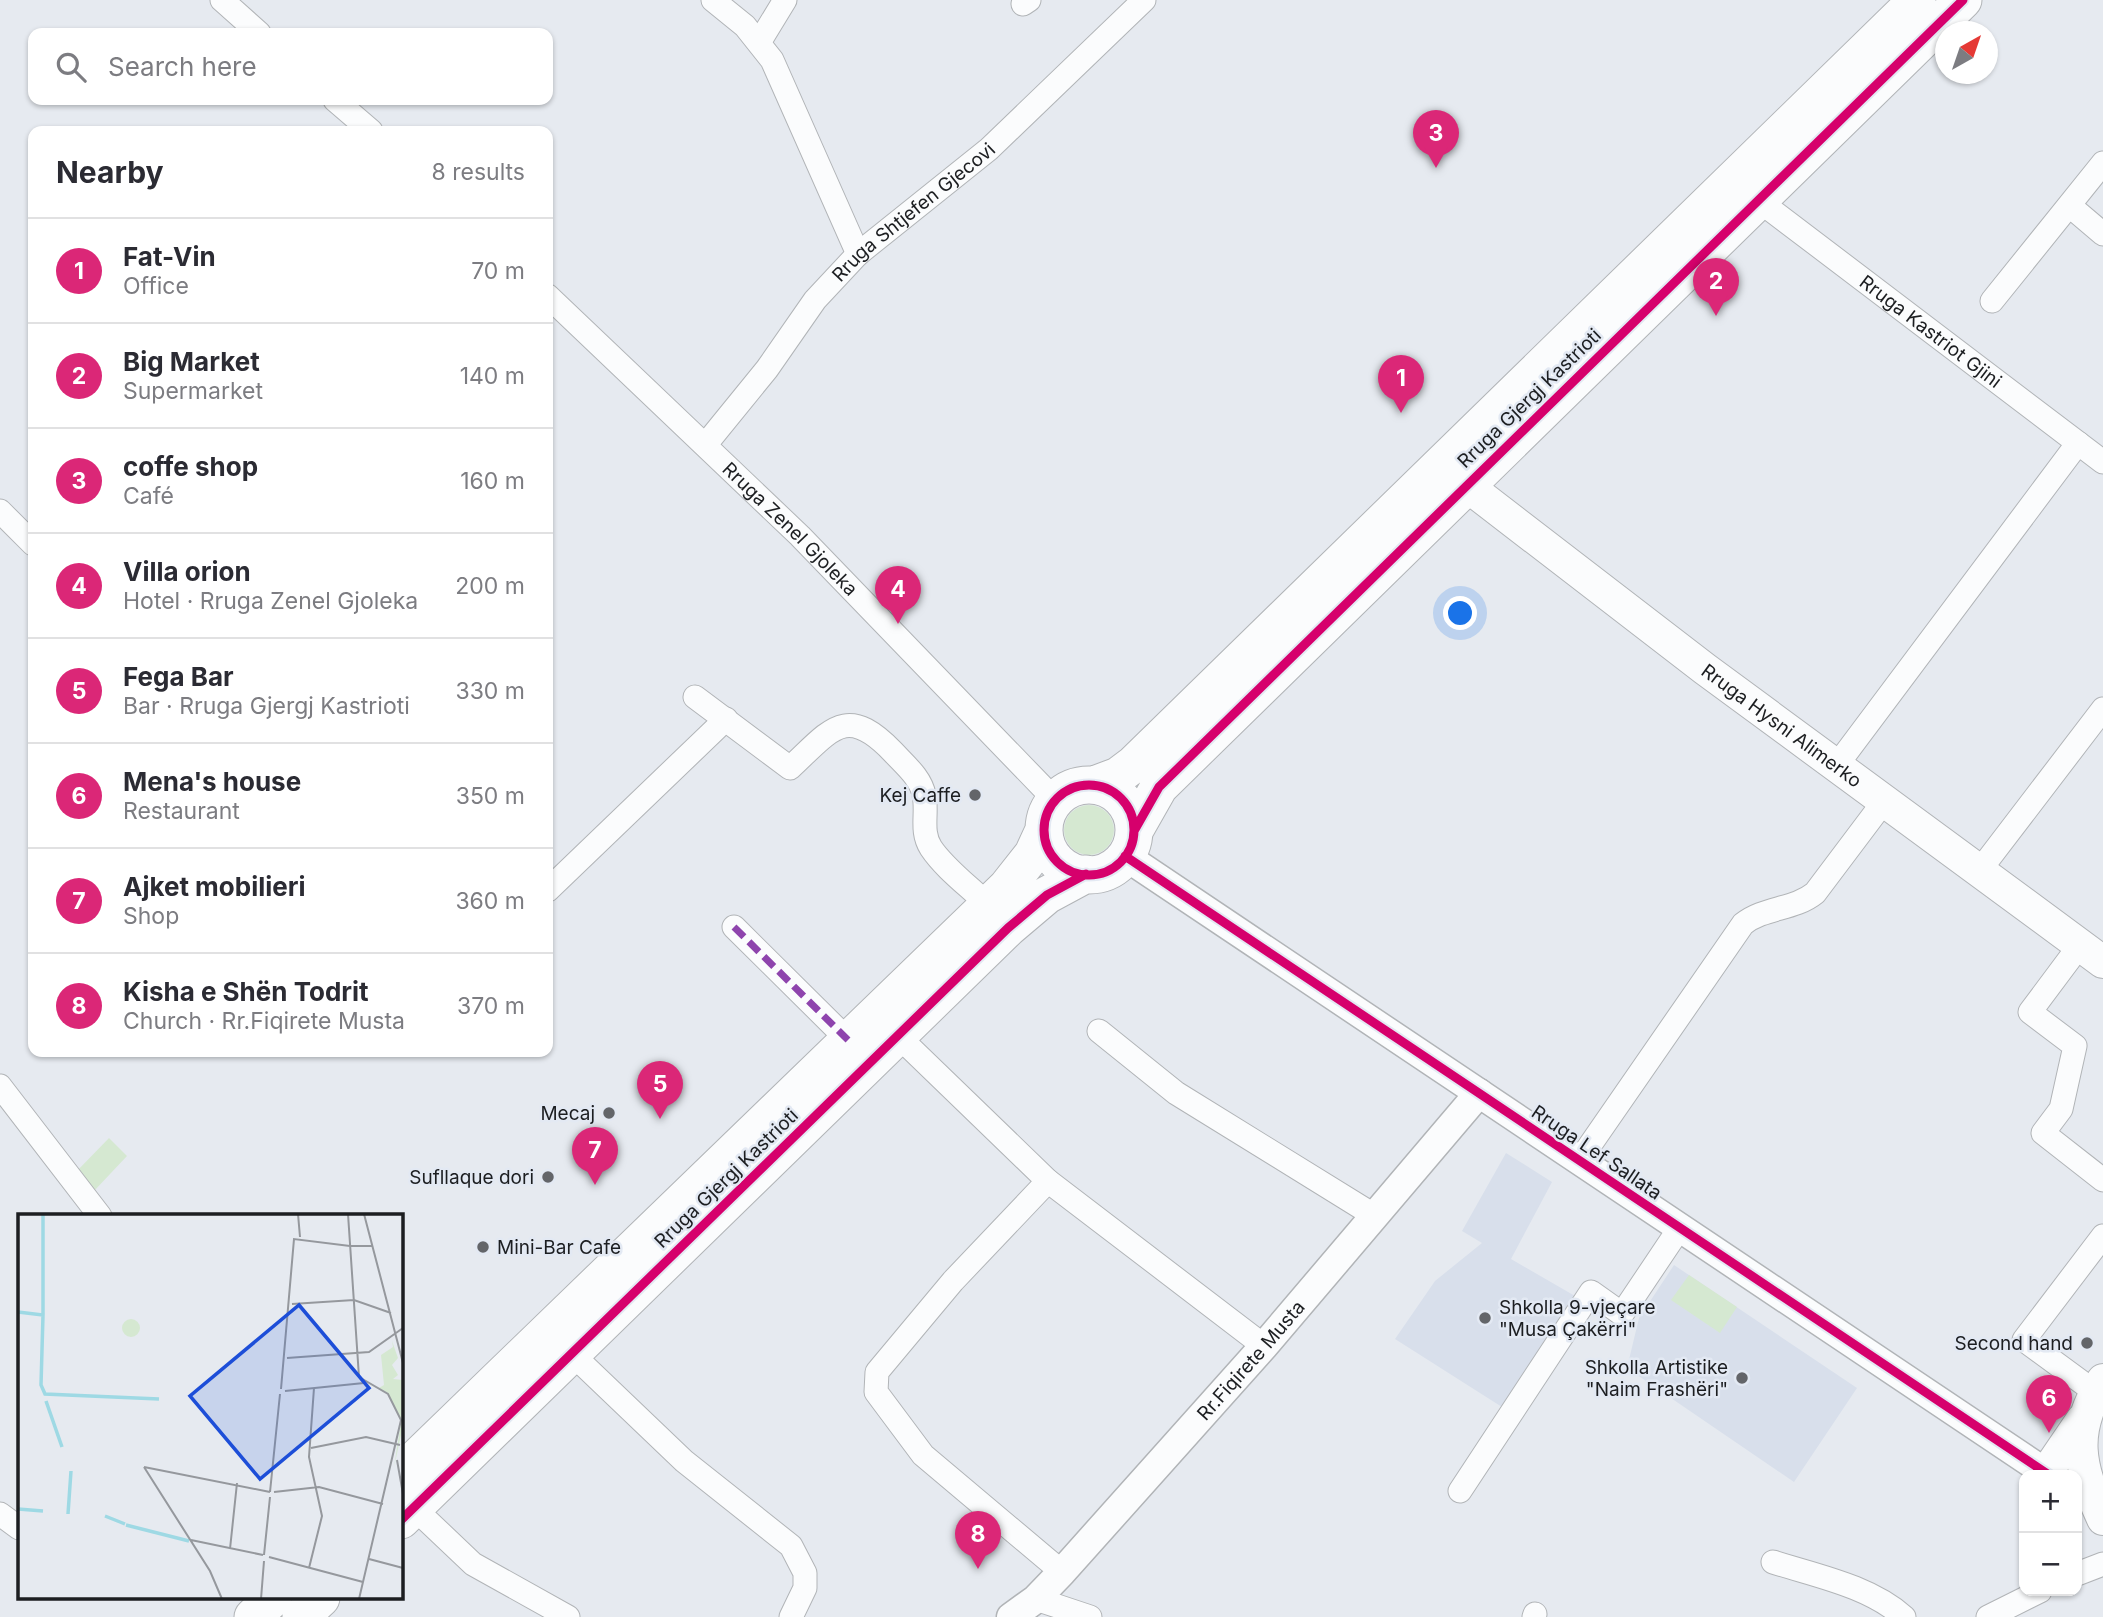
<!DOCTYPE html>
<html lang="en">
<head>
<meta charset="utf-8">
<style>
	body { margin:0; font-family:Inter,sans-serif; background:#f7f7f7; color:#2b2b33 }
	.controls { position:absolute; right:21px; bottom:21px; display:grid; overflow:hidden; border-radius:14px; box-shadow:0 2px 5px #0004 }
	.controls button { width:63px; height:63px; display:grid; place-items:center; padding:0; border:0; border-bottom:2px solid #e1e1e2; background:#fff; color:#2b2b33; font:35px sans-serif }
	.compass { position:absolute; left:1935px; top:21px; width:63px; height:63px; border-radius:50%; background:#fff; box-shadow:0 2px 5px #0004; rotate:40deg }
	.you { position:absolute; left:1461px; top:614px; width:24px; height:24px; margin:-18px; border:5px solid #fff; border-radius:50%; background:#1a73e8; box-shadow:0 0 0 10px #1a73e833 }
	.badge { display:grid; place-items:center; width:46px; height:46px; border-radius:50%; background:#db2777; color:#fff; font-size:23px; font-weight:700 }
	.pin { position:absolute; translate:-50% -58px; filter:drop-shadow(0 2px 4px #0008) }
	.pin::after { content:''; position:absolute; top:37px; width:24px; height:21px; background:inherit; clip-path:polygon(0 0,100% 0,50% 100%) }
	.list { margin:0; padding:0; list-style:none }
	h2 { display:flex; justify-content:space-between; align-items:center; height:91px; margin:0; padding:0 28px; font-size:30px }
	h2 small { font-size:23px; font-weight:400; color:#7c7c81 }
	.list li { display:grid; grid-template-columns:46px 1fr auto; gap:21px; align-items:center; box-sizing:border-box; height:105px; padding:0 28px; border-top:2px solid #e1e1e2 }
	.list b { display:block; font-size:26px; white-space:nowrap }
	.list p { margin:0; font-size:23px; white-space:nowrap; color:#7c7c81 }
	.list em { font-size:23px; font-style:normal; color:#7c7c81 }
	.icon { flex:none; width:38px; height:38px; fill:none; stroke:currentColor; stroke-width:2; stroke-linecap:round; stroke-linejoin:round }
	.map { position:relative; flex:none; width:2103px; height:1617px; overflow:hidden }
	.search { position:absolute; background:#fff; box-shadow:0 2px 5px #0004; left:28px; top:28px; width:525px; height:77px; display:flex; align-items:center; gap:18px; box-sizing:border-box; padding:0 24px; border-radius:14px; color:#7c7c81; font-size:26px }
	.panel { position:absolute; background:#fff; box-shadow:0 2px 5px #0004; left:28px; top:126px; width:525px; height:931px; border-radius:14px }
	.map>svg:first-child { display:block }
</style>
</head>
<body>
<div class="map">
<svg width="2103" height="1617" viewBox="0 0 2103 1617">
	<rect width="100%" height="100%" fill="#e6eaf0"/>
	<path fill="#d8dfeb" d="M1506,1153l46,29 -41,77 64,37 -73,111 -107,-68 40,-58 47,-38 -20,-12z
		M1674,1265l183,123 -63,94 -167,-114 12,-50z"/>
	<path fill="#d5e8d1" d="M1064 830a25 25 0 1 1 50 0a25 25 0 1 1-50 0Z
		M109,1138l18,18 -33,35 -19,-18z
		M1689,1275l48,32 -17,26 -49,-33z"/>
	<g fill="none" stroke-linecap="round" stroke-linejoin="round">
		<g stroke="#b1b4b7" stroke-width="25">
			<g id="minor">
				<path d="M222,0l37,33"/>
				<path d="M713,0l32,26 27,34 86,194"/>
				<path d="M1023,4l6,-4"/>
				<path d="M760,41l25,-41"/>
				<path d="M335,100l36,31"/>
				<path id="s1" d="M1758,200l345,262"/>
				<path d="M2070,206l33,28"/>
				<path id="s2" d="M548,296l252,240 255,264"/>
				<path d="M1992,301l111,-138"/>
				<path id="s3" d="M706,444l61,-75 48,-69 43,-46 131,-105 155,-149"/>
				<path d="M0,511l33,33"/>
				<path d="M695,697l95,71c41,-38 56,-65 103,-16 12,13 28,26 31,43 4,18 -4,36 7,53 14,21 39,39 57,57"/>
				<path d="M1837,765l241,-322"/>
				<path d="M1980,870l123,-161"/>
				<path d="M548,890l178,-171"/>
				<path d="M734,927l114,113"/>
				<path d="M2080,945l-50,67 45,34 -14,63 -18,24 60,47"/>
				<path d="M1099,1031l77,62 199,123"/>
				<path d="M898,1036l150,145 216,165"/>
				<path d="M0,1086l100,130"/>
				<path d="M1579,1161l164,-237c21,-17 51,-14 72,-31l70,-93"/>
				<path d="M1048,1181l-95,100 -76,91 -1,20 47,63 139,117"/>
				<path d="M571,1353l113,108 107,85 14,27v15l-14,29"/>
				<path d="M2095,1392l-71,-52 79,-104"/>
				<path d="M1460,1491l131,-199 31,22 57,-85"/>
				<path d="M413,1507l60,57 95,53"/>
				<path d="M0,1514l19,14"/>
				<path d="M1773,1562c44,14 96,24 131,55"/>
				<path d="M2077,1574l26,-10"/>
				<path d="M1036,1599l54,18"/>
				<path d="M1534,1617l1,-3"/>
				<path d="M1988,1617l52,-26"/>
			</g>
		</g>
		<g stroke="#b1b4b7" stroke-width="31">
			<g id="tertiary">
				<path d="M1125,856l924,619"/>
				<path id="s4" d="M1011,1617l25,-18 26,-27 202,-226 215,-253"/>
			</g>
		</g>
		<g stroke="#b1b4b7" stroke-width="34">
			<g id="secondary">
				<path id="s5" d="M1466,485l239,184 398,293"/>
				<path d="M2103,1380c-33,53 -24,86 0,139"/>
				<path d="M2046,1473l36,-53"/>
			</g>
		</g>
		<g stroke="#b1b4b7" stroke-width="39">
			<path id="primary" d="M1094,785l24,-9 16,-12 783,-764
				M1044 830a45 45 0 1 1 90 0a45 45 0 1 1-90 0Z
				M1134,831l25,-44 804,-787
				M401,1473l606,-586 26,-33 11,-24
				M401,1520l607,-592 39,-33 39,-21
				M253,1617l20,-19
				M301,1617l20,-19"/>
		</g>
		<use href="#minor" stroke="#fbfcfd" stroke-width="23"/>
		<use href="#tertiary" stroke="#fbfcfd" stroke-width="28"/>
		<use href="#secondary" stroke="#fbfcfd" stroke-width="32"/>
		<use href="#primary" stroke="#fbfcfd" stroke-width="37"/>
		<path stroke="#8e44ad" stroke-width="7" stroke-dasharray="14 7" stroke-linecap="butt" d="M734,927l114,113"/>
		<g stroke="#e3e9f3" stroke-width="13">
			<path id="cycleway" d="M1044 830a45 45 0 1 1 90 0a45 45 0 1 1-90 0Z
				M1134,831l25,-44 804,-787
				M1125,856l924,619
				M401,1520l607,-592 39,-33 39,-21"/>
		</g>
		<use href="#cycleway" stroke="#d6006c" stroke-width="9"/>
	</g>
	<g fill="#636569" stroke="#e3e9f3" stroke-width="2.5">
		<circle cx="975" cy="795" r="7"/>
		<circle cx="609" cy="1113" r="7"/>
		<circle cx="548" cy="1177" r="7"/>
		<circle cx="483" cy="1247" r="7"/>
		<circle cx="1485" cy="1318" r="7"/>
		<circle cx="2087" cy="1343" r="7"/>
		<circle cx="1742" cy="1378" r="7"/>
	</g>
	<g text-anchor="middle" stroke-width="5" stroke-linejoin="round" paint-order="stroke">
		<g font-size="19" fill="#1c1e21" stroke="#e3e9f3">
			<text dy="7" stroke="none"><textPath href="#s3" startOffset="313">Rruga Shtjefen Gjecovi</textPath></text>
			<text dy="7" stroke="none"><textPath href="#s1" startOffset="217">Rruga Kastriot Gjini</textPath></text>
			<text transform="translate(1529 398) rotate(-44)" y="7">Rruga Gjergj Kastrioti</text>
			<text dy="7" stroke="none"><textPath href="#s2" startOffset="336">Rruga Zenel Gjoleka</textPath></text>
			<text dy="7" stroke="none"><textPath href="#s5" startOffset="397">Rruga Hysni Alimerko</textPath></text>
			<text transform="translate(1597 1152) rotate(34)" y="7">Rruga Lef Sallata</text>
			<text transform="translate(726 1178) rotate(-44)" y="7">Rruga Gjergj Kastrioti</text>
			<text dy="7" stroke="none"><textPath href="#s4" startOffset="352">Rr.Fiqirete Musta</textPath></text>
		</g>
		<g font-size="19" fill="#1c1e21" stroke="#e3e9f3" text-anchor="end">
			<text x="961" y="802">Kej Caffe</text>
			<text x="595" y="1120">Mecaj</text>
			<text x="534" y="1184">Sufllaque dori</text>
			<text x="497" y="1254" text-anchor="start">Mini-Bar Cafe</text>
			<text x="1499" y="1314" text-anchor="start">Shkolla 9-vjeçare<tspan x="1499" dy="22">"Musa Çakërri"</tspan></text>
			<text x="2073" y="1350">Second hand</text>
			<text x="1728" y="1374">Shkolla Artistike<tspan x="1728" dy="22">"Naim Frashëri"</tspan></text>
		</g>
	</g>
	<g transform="translate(18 1214)">
		<rect width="385" height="385" fill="#e6eaf0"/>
		<path d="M104 114a9 9 0 1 1 18 0a9 9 0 1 1-18 0ZM374,127l6,17 -6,7 6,10 -5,4 10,1v46l-9,41 7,-45 -13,-29 -9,-5 5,-3 -3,-30 12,-8z" fill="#d5e8d1"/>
		<path fill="none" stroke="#9ed9e4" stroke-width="3.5" d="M25,0v101M0,98l25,3 -2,70 4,9 114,5M28,187l16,46M0,295l25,2M50,300l3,-43M87,302l20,8M108,311l63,16"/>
		<path fill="none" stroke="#95989d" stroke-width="2" d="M280,0l2,23M330,0l11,163 29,17 13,26 -42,179M346,0l39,149M332,32h23M274,90l62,-4 37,13M269,144l82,-6 34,-24M263,175l13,-150 56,7M267,177l79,-8M293,234l55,-11 34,8M379,246l6,34M126,253l66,104 12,28M126,253l126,25M252,278l10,-98M256,278l45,-5 64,17M173,326l72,15M212,335l7,-66M246,341l6,-58M251,343l94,25M351,345l34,9M291,354l13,-52 -13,-59 5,-69M243,385l3,-38"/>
		<path fill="#1d4ed8" fill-opacity="0.15" stroke="#1d4ed8" stroke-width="3.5" d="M281,91l70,83 -109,91 -70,-83z"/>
		<rect width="385" height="385" fill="none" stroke="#1c1e21" stroke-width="3.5"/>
	</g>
</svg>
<div class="controls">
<button>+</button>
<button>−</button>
</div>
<svg class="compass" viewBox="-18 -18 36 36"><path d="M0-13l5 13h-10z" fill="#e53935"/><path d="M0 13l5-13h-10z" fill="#7c7c81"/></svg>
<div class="you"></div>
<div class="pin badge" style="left:1401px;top:413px">1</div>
<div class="pin badge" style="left:1716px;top:316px">2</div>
<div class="pin badge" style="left:1436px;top:168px">3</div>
<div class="pin badge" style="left:898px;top:624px">4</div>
<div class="pin badge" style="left:660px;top:1119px">5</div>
<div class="pin badge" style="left:2049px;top:1433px">6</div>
<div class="pin badge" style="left:595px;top:1185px">7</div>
<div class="pin badge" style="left:978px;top:1569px">8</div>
<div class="search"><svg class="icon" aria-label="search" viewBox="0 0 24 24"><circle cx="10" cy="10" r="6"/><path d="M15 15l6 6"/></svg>Search here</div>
<section class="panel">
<h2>Nearby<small>8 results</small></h2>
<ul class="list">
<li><span class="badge">1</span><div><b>Fat-Vin</b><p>Office</p></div><em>70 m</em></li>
<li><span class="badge">2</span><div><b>Big Market</b><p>Supermarket</p></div><em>140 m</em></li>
<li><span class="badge">3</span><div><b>coffe shop</b><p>Café</p></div><em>160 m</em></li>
<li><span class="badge">4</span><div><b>Villa orion</b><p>Hotel · Rruga Zenel Gjoleka</p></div><em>200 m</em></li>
<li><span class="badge">5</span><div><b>Fega Bar</b><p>Bar · Rruga Gjergj Kastrioti</p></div><em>330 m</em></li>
<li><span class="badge">6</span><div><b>Mena's house</b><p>Restaurant</p></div><em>350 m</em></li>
<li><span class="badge">7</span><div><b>Ajket mobilieri</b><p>Shop</p></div><em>360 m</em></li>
<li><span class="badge">8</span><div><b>Kisha e Shën Todrit</b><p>Church · Rr.Fiqirete Musta</p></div><em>370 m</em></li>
</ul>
</section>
</div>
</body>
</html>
